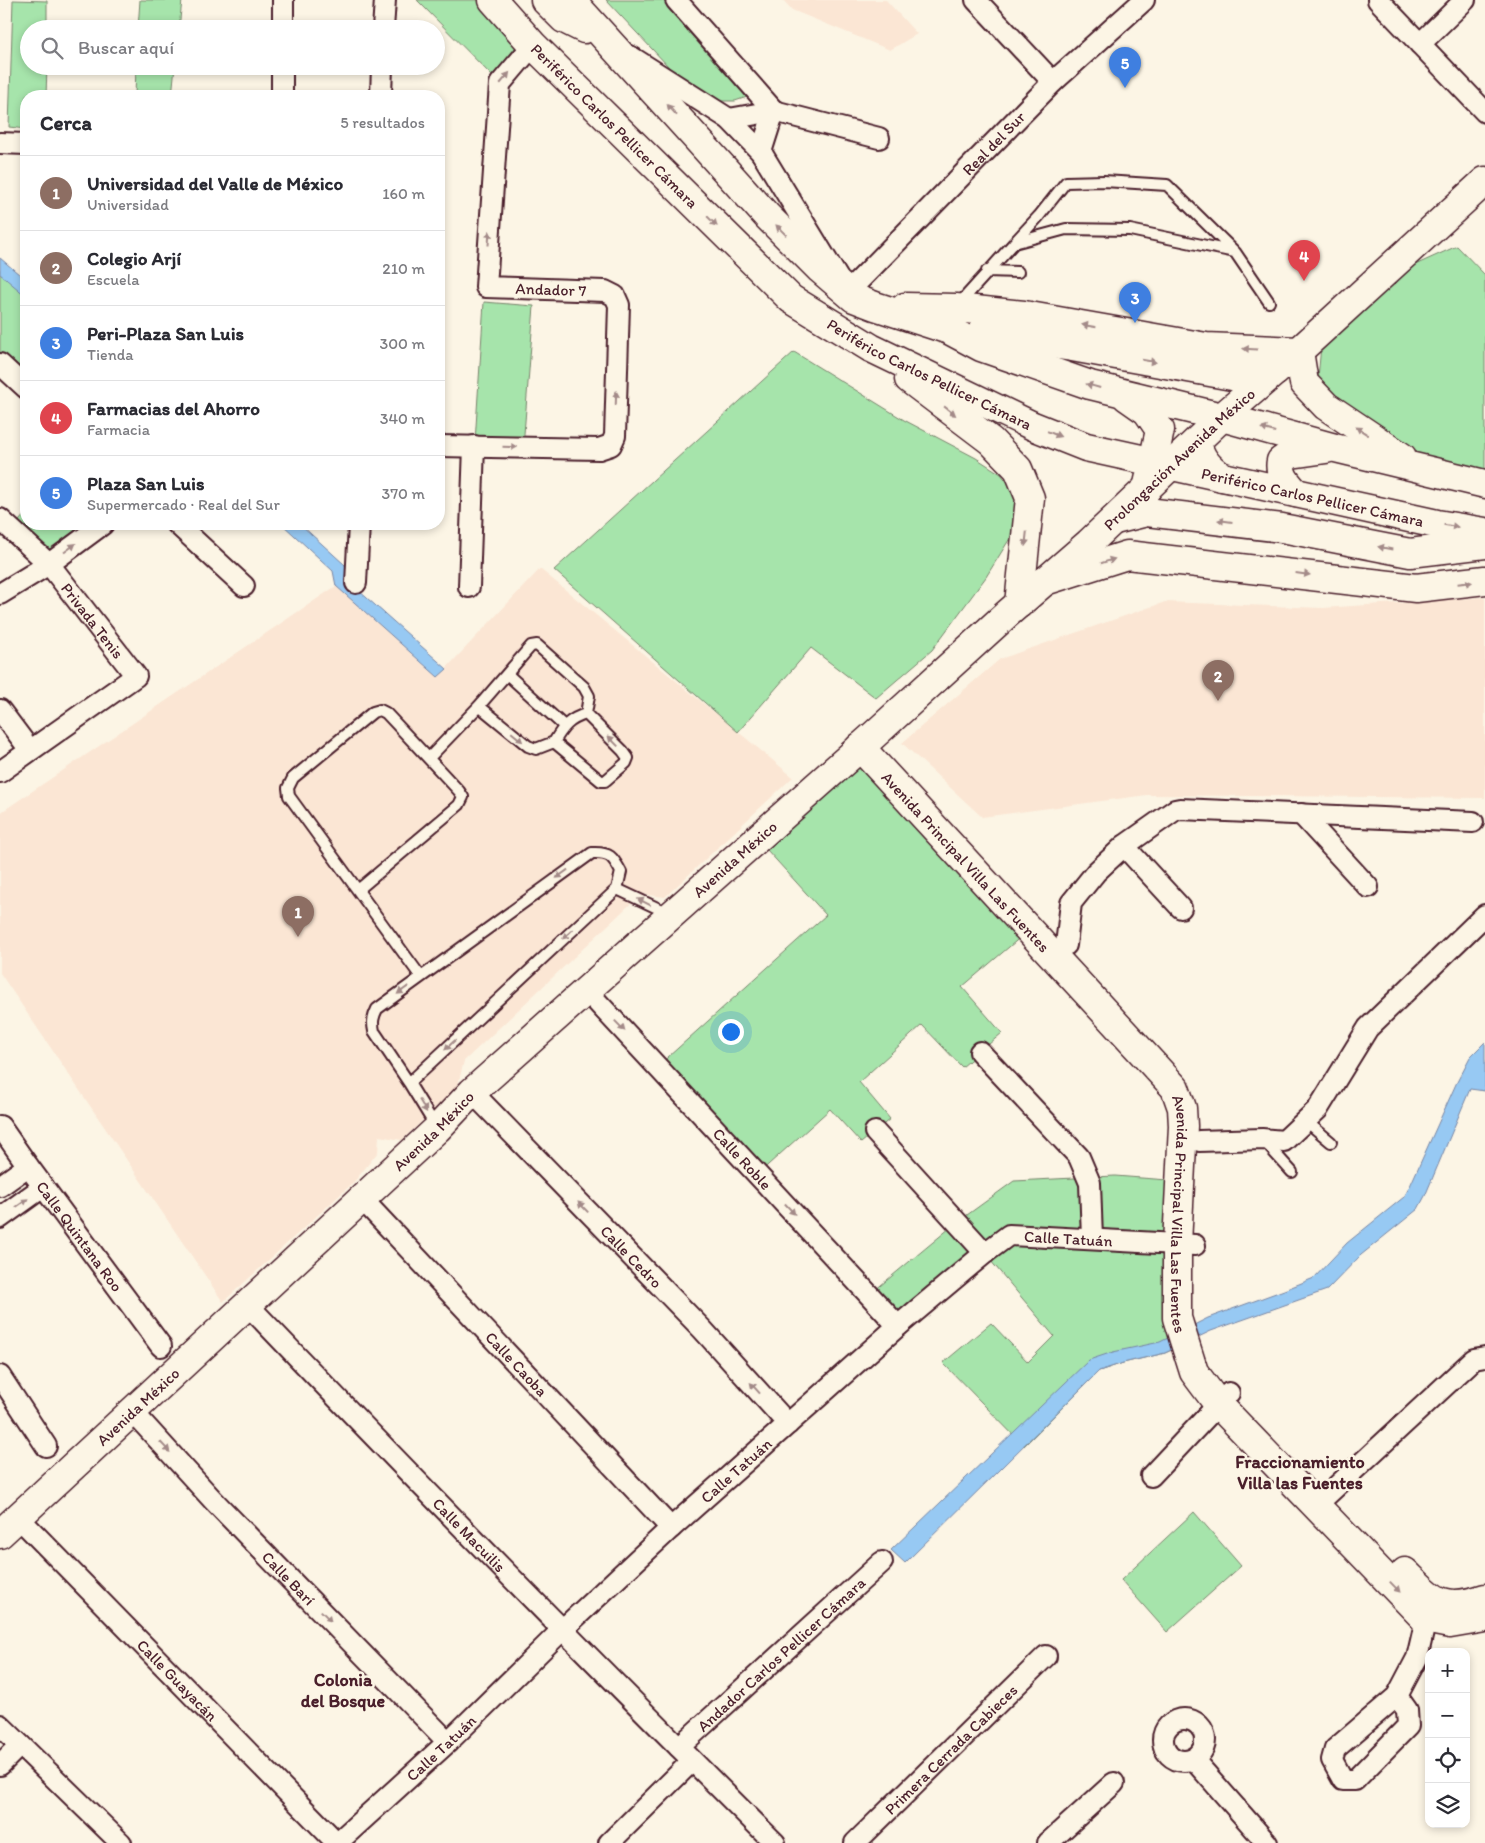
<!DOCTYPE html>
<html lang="es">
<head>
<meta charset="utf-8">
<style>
	body { margin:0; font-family:Itim,sans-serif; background:#f7f7f7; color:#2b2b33 }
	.controls { position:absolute; right:15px; bottom:15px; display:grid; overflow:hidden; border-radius:10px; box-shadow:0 2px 8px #0003 }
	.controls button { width:45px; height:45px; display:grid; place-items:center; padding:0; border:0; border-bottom:1px solid #e1e1e2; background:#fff; color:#2b2b33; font:25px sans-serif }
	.you { position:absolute; left:730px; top:1031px; width:18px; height:18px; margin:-12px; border:4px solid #fff; border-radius:50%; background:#1a73e8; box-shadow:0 0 0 8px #1a73e833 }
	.badge { display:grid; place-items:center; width:32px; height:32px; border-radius:50%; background:#4a1f2b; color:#fff; font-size:16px; font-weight:700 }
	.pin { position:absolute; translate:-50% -41px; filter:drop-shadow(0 1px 2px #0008) }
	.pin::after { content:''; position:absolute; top:26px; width:18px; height:15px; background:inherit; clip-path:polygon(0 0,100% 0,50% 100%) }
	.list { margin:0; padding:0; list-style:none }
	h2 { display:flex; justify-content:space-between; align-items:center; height:65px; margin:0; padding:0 20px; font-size:21px }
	h2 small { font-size:16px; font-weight:400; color:#7c7c81 }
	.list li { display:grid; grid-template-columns:32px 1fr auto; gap:15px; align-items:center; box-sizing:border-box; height:75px; padding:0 20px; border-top:1px solid #e1e1e2 }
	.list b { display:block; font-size:19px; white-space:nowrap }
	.list p { margin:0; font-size:16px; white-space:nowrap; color:#7c7c81 }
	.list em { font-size:16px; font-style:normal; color:#7c7c81 }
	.icon { flex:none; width:28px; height:28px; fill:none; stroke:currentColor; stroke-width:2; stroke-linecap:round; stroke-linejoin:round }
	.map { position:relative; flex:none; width:1485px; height:1843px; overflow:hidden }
	.search { position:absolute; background:#fff; box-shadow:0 2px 8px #0003; left:20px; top:20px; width:425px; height:55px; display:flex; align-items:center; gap:12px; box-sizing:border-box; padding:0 18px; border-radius:28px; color:#7c7c81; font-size:19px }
	.panel { position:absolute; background:#fff; box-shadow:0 2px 8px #0003; left:20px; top:90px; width:425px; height:440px; border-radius:20px }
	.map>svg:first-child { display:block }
</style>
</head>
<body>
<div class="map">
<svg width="1485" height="1843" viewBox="0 0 1485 1843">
	<rect width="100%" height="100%" fill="#fcf5e5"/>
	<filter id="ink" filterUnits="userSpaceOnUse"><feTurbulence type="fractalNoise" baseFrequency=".02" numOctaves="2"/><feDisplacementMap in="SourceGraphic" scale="10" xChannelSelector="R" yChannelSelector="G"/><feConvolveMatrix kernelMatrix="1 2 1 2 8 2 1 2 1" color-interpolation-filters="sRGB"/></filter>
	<g filter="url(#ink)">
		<path fill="#fbe6d4" d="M783,0h103l31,34 -27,16 -98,-40z
			M540,569l253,208 -128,120 -24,-3 -177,167 -7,27 -55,52 -23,-4 -1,16 -24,30 -131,120 -223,-329v-160l336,-227 102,91z
			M1485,597v201l-338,-3 -165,22 -80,-74 98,-84 165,-57 158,6z"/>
		<path fill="#a6e4ab" stroke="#78826b" d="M13,0l34,1v28h-18v37h18l-1,30h-20v33l-17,-2z
			M140,0h42l-3,29h-41z
			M417,0h76l40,45 -33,39z
			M606,0h65l79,95 -3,2 -12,4h-19l-33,-19z
			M136,66h39l-3,30h-37z
			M1457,246l28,29v194l-20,-1 -44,-13 -89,-59 -14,-18 3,-32 94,-81z
			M0,269l26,25v80l-26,-22z
			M484,302l50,4 -11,141 -48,-5z
			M794,352l110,68 72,38 25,16 15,19 1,34 -31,50 -54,73 -56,48 -65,-50 -73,84 -184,-162z
			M26,513v11h77l-54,40 -37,-35z
			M860,747l169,183 -67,57 40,46 -40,34 -40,-42 -63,57 31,37 -29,24 -31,-34 -72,65 -100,-108 168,-151 -69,-76z
			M1115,1176l66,5 4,163 -20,9 -42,10 -24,8 -75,75 -81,-83 48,-40 37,39 26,-26 -69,-82 -87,72 -29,-31 87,-72 58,-42z
			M1194,1512l47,54 -74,66 -46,-52z"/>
		<path fill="#97c9f3" stroke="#7885a3" d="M0,258l26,22v16l-26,-22z
			M282,524h18l45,41 4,17 98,87 -9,8 -102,-91 -3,-15z
			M1485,1042v49l-15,-2 -45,107 -7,13 -57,46 -34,35 -116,41 -46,22 -42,10 -24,8 -194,192 -14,-13 198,-190 24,-8 47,-10 48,-24 76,-28 30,-12 33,-35 57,-46 6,-11 46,-102 14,-27z"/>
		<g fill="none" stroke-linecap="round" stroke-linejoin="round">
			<g stroke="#4a1f2b" stroke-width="14">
				<path id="lane" d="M1014,243l25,-27 27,-34 38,-1 63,4 67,66
					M987,271l31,1
					M958,305l56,-62 52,-14 64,1 105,22 34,50
					M507,674l57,52
					M554,742c9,-15 15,-23 32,-28
					M429,758l50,-52 52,-60 6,-1 47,42 5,9 -3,18 37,37 5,7 -2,5 -21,18h-4l-47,-39 -18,7 -8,-3 -49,-40
					M617,889l53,25
					M358,890l101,-85 4,-8 -4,-6 -73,-78 -6,-3 -7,2 -80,66 -5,10 1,8 132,181
					M409,1083l208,-194 4,-17c-8,-15 -11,-20 -29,-19l-215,156c-4,8 -5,13 -3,22l35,52 27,44
					M1306,1121l25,21
					M1264,1141l28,31"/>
			</g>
			<g stroke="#4a1f2b" stroke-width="24">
				<g id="street">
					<path d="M676,0l98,111"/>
					<path d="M976,0l77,82"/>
					<path d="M1378,0l107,112"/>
					<path d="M283,29v-29"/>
					<path d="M383,29l2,-29"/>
					<path d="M1420,44l45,-44"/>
					<path id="s1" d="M630,56l99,63 32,33 86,141 206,-211 91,-82"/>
					<path d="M282,96v-30"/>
					<path d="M381,96l1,-30"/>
					<path d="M729,119l45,-8 105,27"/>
					<path d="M0,143l26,1"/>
					<path d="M761,152l13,-41"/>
					<path d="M0,364l26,24"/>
					<path d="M439,446l160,3 12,-4 4,-9 4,-131 -4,-9 -10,-5 -119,-4 14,-203 33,-39"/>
					<path id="s2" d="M0,519l49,45 87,112 -136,96"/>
					<path d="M177,524l67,62"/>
					<path d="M356,583l3,-59"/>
					<path d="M469,587l5,-141"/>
					<path d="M0,594l49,-30 54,-40"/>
					<path d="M0,710l30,40"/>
					<path d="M1301,814l67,73"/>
					<path d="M1124,846l57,62"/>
					<path d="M1066,945l5,-42 25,-31 28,-26 51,-36 5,-1 293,13"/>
					<path id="s3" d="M586,990l312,336"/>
					<path d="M980,1052l99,105 11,26 2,56"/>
					<path id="s4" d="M472,1092l231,238 85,94"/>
					<path id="s5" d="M0,1126l28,40 133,180"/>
					<path d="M875,1132l110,121"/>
					<path d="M1199,1141l63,-2 22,2 34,-32 50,-81 117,-113"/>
					<path d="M0,1186l28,-20"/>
					<path id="s6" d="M362,1199l309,329"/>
					<path d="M0,1218l43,-31"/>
					<path id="s7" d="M248,1305c173,182 349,361 527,538"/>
					<path d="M0,1376l46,70"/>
					<path id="s8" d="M132,1411l81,89 235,242"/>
					<path d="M1151,1476l78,-83"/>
					<path d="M1326,1496l148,-137 11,-2"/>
					<path id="s9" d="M18,1517l319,326"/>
					<path d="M1397,1696l10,14 1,16 -53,54h-12l-11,-20 3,-11 62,-53 20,-38 12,-52"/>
					<circle cx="1184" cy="1740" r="21"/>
					<path d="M0,1725l121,118"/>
					<path id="s10" d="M679,1747l203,-185"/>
					<path d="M1193,1759l74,84"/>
					<path d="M0,1765l20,-20"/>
					<path id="s11" d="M337,1843l111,-101 114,-112 109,-102 227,-202 87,-73 24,-18 186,10"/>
					<path d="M609,1843l83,-82"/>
					<path id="s12" d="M855,1843l191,-187"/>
					<path d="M1048,1843l66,-60"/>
				</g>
			</g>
			<g stroke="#4a1f2b" stroke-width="31">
				<g id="secondary">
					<path id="s13" d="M860,747l315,341 7,20 1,18 -6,118v74l17,54 24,32 207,215 25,5 35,-6"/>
					<path id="s14" d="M0,1534l437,-405 35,-37 402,-357 133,-121 82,-71 133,-126 77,-66 186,-170"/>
					<path d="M1405,1572c30,29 37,40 80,26"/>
				</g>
			</g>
			<g stroke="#4a1f2b" stroke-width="31">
				<g id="primary">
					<path id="s15" d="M493,0l40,45 258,254 80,49 162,78 53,21 351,77 48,8"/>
					<path d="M545,0l19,19 20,10"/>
					<path d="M571,0l196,216 53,53 34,29 21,8 74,24 32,17 109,38 132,32 113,31 150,36"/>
					<path d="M905,307l51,1 68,7 182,32 93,4 5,32 22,23 76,51"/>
					<path d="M981,334l91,13 160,29 44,-5"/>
					<path d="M909,379l82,62 27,28 12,29 -11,106"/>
					<path d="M1127,397l20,14 13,19 -13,59"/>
					<path d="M1197,442c3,16 11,25 25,35"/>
					<path d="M1296,493c-8,-9 -18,-19 -15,-32l10,-7 35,-5"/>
					<path d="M1115,520l32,-8 135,16 128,25 75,-9"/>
					<path d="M1045,581l82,-26 289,33 69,-8"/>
				</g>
			</g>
			<use href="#lane" stroke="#fcf5e5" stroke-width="10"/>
			<use href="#street" stroke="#fcf5e5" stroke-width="20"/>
			<use href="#secondary" stroke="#fcf5e5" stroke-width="28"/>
			<use href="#primary" stroke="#fcf5e5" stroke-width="28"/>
		</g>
		<defs><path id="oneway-solid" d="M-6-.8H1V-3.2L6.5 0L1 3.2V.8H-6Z" transform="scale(1.25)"/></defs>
		<g fill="#a38a88">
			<use href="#oneway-solid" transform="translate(505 78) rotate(-50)"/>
			<use href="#oneway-solid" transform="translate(672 110) rotate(-132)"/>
			<use href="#oneway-solid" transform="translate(712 221) rotate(45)"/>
			<use href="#oneway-solid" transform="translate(781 230) rotate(-135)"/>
			<use href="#oneway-solid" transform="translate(489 238) rotate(-86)"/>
			<use href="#oneway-solid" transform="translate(1089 326) rotate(-170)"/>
			<use href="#oneway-solid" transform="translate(1250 349) rotate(-177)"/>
			<use href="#oneway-solid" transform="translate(1149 361) rotate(10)"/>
			<use href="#oneway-solid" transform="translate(1093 386) rotate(-164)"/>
			<use href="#oneway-solid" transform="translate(616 398) rotate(-88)"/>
			<use href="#oneway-solid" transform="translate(950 411) rotate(38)"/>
			<use href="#oneway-solid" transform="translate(1268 430) rotate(-165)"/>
			<use href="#oneway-solid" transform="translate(1362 431) rotate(-146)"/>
			<use href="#oneway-solid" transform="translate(1054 434) rotate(22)"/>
			<use href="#oneway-solid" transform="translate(510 447) rotate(1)"/>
			<use href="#oneway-solid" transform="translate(1225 521) rotate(-173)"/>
			<use href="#oneway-solid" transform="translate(1451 526) rotate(9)"/>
			<use href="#oneway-solid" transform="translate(1026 539) rotate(96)"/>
			<use href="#oneway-solid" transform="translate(70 548) rotate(-37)"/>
			<use href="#oneway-solid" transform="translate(1385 548) rotate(-169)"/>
			<use href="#oneway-solid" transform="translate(1108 561) rotate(-18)"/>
			<use href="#oneway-solid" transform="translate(1303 574) rotate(7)"/>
			<use href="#oneway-solid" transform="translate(1465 583) rotate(-6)"/>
			<use href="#oneway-solid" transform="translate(517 737) rotate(40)"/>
			<use href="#oneway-solid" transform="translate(613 741) rotate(-134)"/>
			<use href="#oneway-solid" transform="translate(562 874) rotate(144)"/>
			<use href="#oneway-solid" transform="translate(644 902) rotate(-154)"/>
			<use href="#oneway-solid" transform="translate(568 934) rotate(137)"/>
			<use href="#oneway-solid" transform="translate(403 990) rotate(144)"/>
			<use href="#oneway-solid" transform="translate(620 1026) rotate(46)"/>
			<use href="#oneway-solid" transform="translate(450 1045) rotate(137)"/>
			<use href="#oneway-solid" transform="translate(423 1106) rotate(59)"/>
			<use href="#oneway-solid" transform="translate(22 1203) rotate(-35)"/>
			<use href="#oneway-solid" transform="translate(583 1207) rotate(-134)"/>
			<use href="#oneway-solid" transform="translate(790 1209) rotate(47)"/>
			<use href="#oneway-solid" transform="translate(755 1388) rotate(-132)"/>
			<use href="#oneway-solid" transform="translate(165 1447) rotate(47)"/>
			<use href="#oneway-solid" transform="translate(1395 1587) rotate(46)"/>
			<use href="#oneway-solid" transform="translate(326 1616) rotate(46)"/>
		</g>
	</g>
	<g text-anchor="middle" stroke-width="5" stroke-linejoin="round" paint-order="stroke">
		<g font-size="16" fill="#4a1f2b" stroke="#fcf5e5">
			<text dy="6" stroke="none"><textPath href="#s15" startOffset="175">Periférico Carlos Pellicer Cámara</textPath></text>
			<text dy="6" stroke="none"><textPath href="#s1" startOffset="538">Real del Sur</textPath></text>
			<text transform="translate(551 289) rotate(2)" y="6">Andador 7</text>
			<text dy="6" stroke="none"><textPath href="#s15" startOffset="580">Periférico Carlos Pellicer Cámara</textPath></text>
			<text dy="6" stroke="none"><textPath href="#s14" startOffset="1596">Prolongación Avenida México</textPath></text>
			<text dy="6" stroke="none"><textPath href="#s15" startOffset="985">Periférico Carlos Pellicer Cámara</textPath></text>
			<text dy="6" stroke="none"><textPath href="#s2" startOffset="138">Privada Tenis</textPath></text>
			<text dy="6" stroke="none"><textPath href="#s14" startOffset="998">Avenida México</textPath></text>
			<text dy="6" stroke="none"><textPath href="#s13" startOffset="156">Avenida Principal Villa Las Fuentes</textPath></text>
			<text dy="6" stroke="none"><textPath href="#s14" startOffset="592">Avenida México</textPath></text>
			<text dy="6" stroke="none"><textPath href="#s3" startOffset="230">Calle Roble</textPath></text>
			<text dy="6" stroke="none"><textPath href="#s13" startOffset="591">Avenida Principal Villa Las Fuentes</textPath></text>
			<text dy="6" stroke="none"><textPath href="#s5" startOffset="136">Calle Quintana Roo</textPath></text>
			<text dy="6" stroke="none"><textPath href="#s11" startOffset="966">Calle Tatuán</textPath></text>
			<text dy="6" stroke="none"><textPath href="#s4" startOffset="229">Calle Cedro</textPath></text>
			<text dy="6" stroke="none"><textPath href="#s6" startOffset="226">Calle Caoba</textPath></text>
			<text dy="6" stroke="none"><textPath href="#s14" startOffset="188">Avenida México</textPath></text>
			<text dy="6" stroke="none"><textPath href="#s11" startOffset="546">Calle Tatuán</textPath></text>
			<text dy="6" stroke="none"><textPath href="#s7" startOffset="319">Calle Macuilis</textPath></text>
			<text dy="6" stroke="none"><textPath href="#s8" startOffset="229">Calle Barí</textPath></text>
			<text dy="6" stroke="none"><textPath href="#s10" startOffset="138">Andador Carlos Pellicer Cámara</textPath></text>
			<text dy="6" stroke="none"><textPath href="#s9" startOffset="228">Calle Guayacán</textPath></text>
			<text dy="6" stroke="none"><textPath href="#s11" startOffset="141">Calle Tatuán</textPath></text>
			<text dy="6" stroke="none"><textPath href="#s12" startOffset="134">Primera Cerrada Cabieces</textPath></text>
		</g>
		<g font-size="18" font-weight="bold" fill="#4a1f2b" stroke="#fcf5e5">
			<text x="1300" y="1468">Fraccionamiento<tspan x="1300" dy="21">Villa las Fuentes</tspan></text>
			<text x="343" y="1686">Colonia<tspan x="343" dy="21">del Bosque</tspan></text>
		</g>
	</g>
</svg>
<div class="controls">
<button>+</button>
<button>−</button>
<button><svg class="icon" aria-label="locate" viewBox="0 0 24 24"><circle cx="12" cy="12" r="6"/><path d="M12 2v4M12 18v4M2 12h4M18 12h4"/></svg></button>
<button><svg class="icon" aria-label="layers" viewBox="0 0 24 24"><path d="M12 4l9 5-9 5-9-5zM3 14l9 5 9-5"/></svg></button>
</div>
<div class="you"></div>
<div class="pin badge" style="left:298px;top:937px;background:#8d6e63">1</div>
<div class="pin badge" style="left:1218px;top:701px;background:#8d6e63">2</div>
<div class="pin badge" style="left:1135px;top:323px;background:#3f7fe0">3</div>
<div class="pin badge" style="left:1304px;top:281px;background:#e0444e">4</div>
<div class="pin badge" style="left:1125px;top:88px;background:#3f7fe0">5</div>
<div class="search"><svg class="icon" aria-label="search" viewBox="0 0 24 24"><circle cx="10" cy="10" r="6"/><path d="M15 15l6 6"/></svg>Buscar aquí</div>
<section class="panel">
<h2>Cerca<small>5 resultados</small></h2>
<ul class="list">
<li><span class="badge" style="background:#8d6e63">1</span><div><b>Universidad del Valle de México</b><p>Universidad</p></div><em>160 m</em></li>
<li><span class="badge" style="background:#8d6e63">2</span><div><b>Colegio Arjí</b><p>Escuela</p></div><em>210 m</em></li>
<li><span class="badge" style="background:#3f7fe0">3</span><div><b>Peri-Plaza San Luis</b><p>Tienda</p></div><em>300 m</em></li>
<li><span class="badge" style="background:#e0444e">4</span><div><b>Farmacias del Ahorro</b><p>Farmacia</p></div><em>340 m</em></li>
<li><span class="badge" style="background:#3f7fe0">5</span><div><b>Plaza San Luis</b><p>Supermercado · Real del Sur</p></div><em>370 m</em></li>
</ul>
</section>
</div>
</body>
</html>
